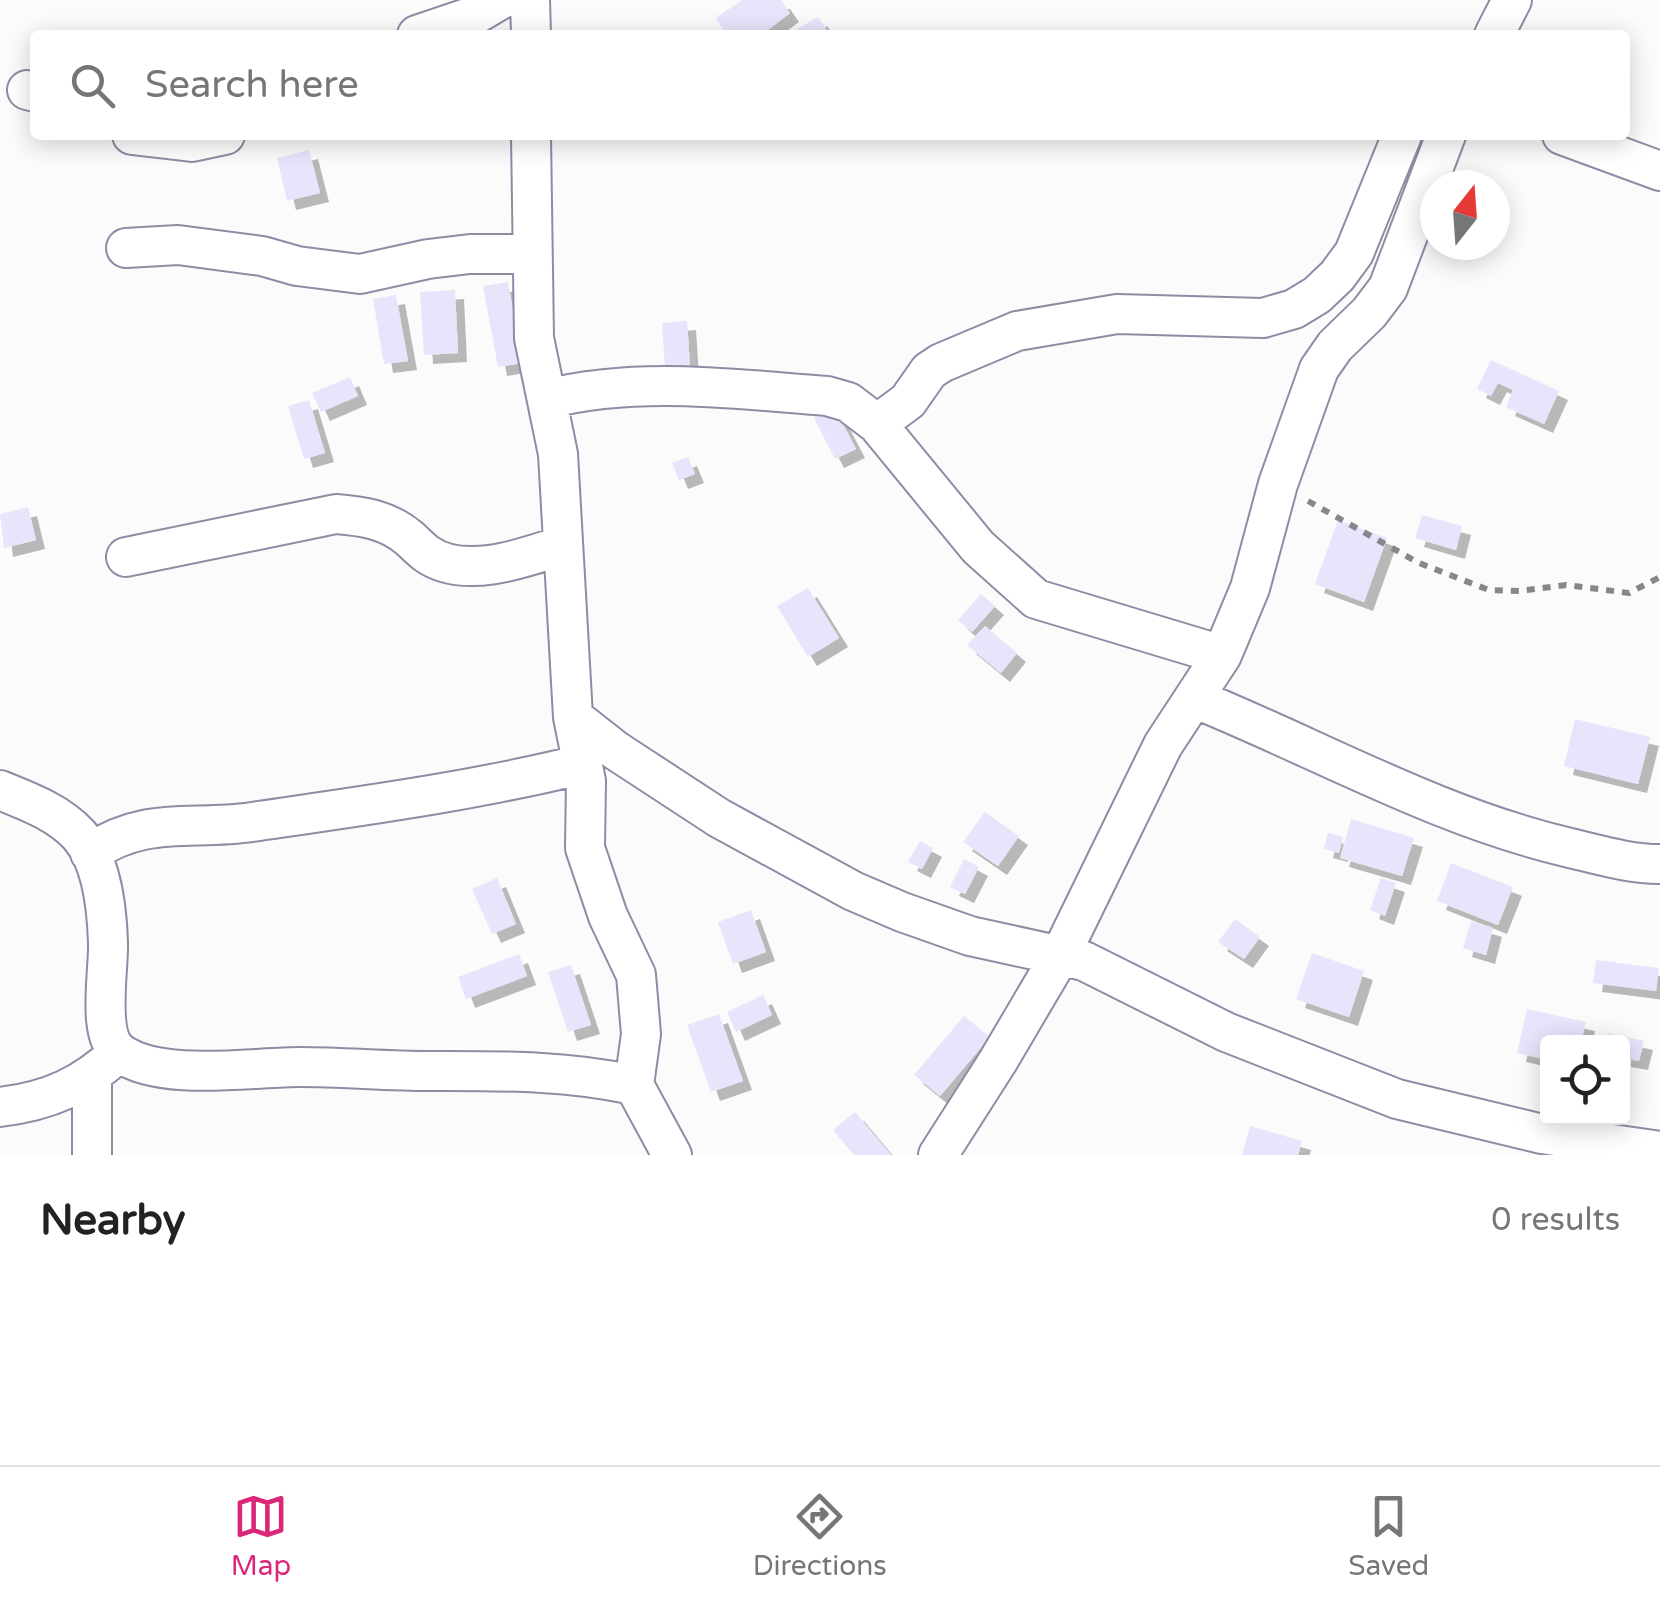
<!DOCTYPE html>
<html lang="en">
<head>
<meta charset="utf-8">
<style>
	body { margin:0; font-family:"Varela Round",sans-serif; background:#f2f2f2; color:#222 }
	.controls { position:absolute; right:30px; bottom:30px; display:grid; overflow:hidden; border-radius:10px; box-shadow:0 5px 25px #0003 }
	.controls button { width:90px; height:90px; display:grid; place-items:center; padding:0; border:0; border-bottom:2px solid #e0e0e0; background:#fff; color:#222; font:50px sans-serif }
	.compass { position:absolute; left:1420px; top:170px; width:90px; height:90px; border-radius:50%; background:#fff; box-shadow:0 5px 25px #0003; rotate:17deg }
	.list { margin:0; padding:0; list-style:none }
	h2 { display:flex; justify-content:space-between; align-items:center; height:130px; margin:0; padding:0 40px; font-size:42px }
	h2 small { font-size:32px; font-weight:400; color:#767676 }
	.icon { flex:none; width:55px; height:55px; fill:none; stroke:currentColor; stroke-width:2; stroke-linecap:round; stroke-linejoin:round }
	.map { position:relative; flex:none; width:1660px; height:1155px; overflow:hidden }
	.search { position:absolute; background:#fff; box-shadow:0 5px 25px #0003; left:30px; right:30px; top:30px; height:110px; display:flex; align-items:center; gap:25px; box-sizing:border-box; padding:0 35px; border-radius:10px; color:#767676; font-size:38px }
	.sheet { height:310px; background:#fff }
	nav { display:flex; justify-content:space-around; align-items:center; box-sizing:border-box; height:140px; border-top:2px solid #e0e0e0; background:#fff; font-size:28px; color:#767676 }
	nav a { display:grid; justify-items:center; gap:5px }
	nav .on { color:#db2777 }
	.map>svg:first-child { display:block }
</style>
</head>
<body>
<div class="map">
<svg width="1660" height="1155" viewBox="0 0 1660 1155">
	<defs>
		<filter id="shadow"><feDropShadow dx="9" dy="9" stdDeviation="0" flood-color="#0004"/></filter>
	</defs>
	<rect width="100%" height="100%" fill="#fbfbfb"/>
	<path fill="#e8e4fb" filter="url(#shadow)" d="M742,0h39l9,13 -29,22h-34l-11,-17z
		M818,17l12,18h-29l-4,-6z
		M309,150l11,43 -33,8 -10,-43z
		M508,282l14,81 -24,4 -15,-81z
		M455,290l3,63 -34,2 -4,-63z
		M396,295l12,66 -24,3 -11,-65z
		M687,321l3,46 -25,1 -3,-45z
		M1491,360l68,31 -15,33 -38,-17 7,-17 -15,-7 -7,13 -14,-7z
		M350,377l8,19 -37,16 -9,-19z
		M309,400l16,53 -21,6 -16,-53z
		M834,407l22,42 -21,10 -21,-41z
		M688,457l7,17 -16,6 -7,-17z
		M28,507l8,33 -32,8 -4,-34z
		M1422,515l40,11 -6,24 -41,-12z
		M1338,520l49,18 -23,64 -49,-18z
		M808,588l31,50 -31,19 -31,-51z
		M981,594l14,12 -23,26 -14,-12z
		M985,626l32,27 -16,20 -34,-28z
		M1575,719l75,18 -12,47 -74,-18z
		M985,812l34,24 -21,30 -35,-24z
		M1351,819l63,19 -12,38 -62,-18z
		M1328,833l15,4 -4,16 -15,-4z
		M920,841l13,7 -11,21 -14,-7z
		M964,859l15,8 -14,27 -15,-7z
		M1451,863l62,24 -15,38 -61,-24z
		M497,878l19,46 -24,10 -20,-45z
		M1381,878l15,5 -11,33 -15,-6z
		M751,910l15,42 -33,12 -15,-42z
		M1235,919l25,18 -16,22 -26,-17z
		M1471,921l22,7 -7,27 -23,-7z
		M1312,953l52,18 -15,46 -53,-18z
		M519,954l8,22 -61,23 -8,-22z
		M1596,960l63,8 -3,23 -63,-8z
		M571,965l20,60 -23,7 -20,-60z
		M763,995l9,20 -36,17 -9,-20z
		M1527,1009l59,13 -5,20h-33v18l-31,-7z
		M719,1014l24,67 -32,11 -24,-67z
		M964,1016l26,21 -50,59 -26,-21z
		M1608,1033l36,8 -5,20 -17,-3v-16h-16z
		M855,1112l36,43h-37l-21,-25z
		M1250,1126l52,15 -4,14h-56z"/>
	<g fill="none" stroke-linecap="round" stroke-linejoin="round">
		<g stroke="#908ba5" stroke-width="42">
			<path id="minor" d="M530,0l1,35
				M417,35l56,-19 27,-16
				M1494,35l18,-35
				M27,90l8,2
				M132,135l60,7 33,-7
				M531,135l3,203 24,116 15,263 13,64 -1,67 23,68 28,59 5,59 -7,51 38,70
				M1562,135l98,36
				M126,248l52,-3 84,11 35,10 63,8 68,-15 42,-5h62
				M547,399c91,-23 187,-10 280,-3l21,6 29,22 101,123 58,52 186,56
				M877,424l31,-23 21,-30 12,-8 76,-32 100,-17 146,4 31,-9 23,-14 20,-19 17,-23 48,-118
				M126,557l210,-43c27,2 52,6 73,24 6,5 11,11 18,16 37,26 98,4 136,-9
				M1196,699c125,51 242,118 374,149 30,7 59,16 90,16
				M573,717l42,33 104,68 134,73 49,21 68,24 114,25 142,71 171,67 145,35 118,17
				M0,790c27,11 58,22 79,45 23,26 28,75 29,108 1,28 -12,93 12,110 41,29 131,14 180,14 43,0 86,4 130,4 69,0 136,-1 204,14
				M90,853c55,-38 101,-22 162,-31 110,-16 222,-31 331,-58
				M0,1107c49,-6 83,-21 119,-55
				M92,1155v-78
				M938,1155l60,-94 63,-107 102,-209 59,-90 28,-67 28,-104 41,-115 16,-23 34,-33 19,-25 58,-153"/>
		</g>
		<path stroke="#87868b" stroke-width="6" stroke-dasharray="8 8" stroke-linecap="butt" d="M1308,501l111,62 70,27 30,1 47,-6 63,8 31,-16"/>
		<use href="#minor" stroke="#fff" stroke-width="38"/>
	</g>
</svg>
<div class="controls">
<button><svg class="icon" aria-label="locate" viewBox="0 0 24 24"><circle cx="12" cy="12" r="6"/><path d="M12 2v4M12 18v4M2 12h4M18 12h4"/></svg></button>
</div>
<svg class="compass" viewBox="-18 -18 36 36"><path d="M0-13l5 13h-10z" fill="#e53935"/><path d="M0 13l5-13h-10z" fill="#767676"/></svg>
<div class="search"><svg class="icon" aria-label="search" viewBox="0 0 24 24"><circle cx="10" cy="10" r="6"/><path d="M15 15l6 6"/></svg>Search here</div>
</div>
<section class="sheet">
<h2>Nearby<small>0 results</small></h2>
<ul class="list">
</ul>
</section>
<nav>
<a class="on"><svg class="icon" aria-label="map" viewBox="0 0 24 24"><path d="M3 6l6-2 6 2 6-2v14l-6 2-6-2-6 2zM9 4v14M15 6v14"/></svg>Map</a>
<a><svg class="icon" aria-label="directions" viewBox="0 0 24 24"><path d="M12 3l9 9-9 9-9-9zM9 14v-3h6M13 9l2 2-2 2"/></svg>Directions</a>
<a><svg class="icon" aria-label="saved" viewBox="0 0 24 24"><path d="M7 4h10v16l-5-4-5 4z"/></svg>Saved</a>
</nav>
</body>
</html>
